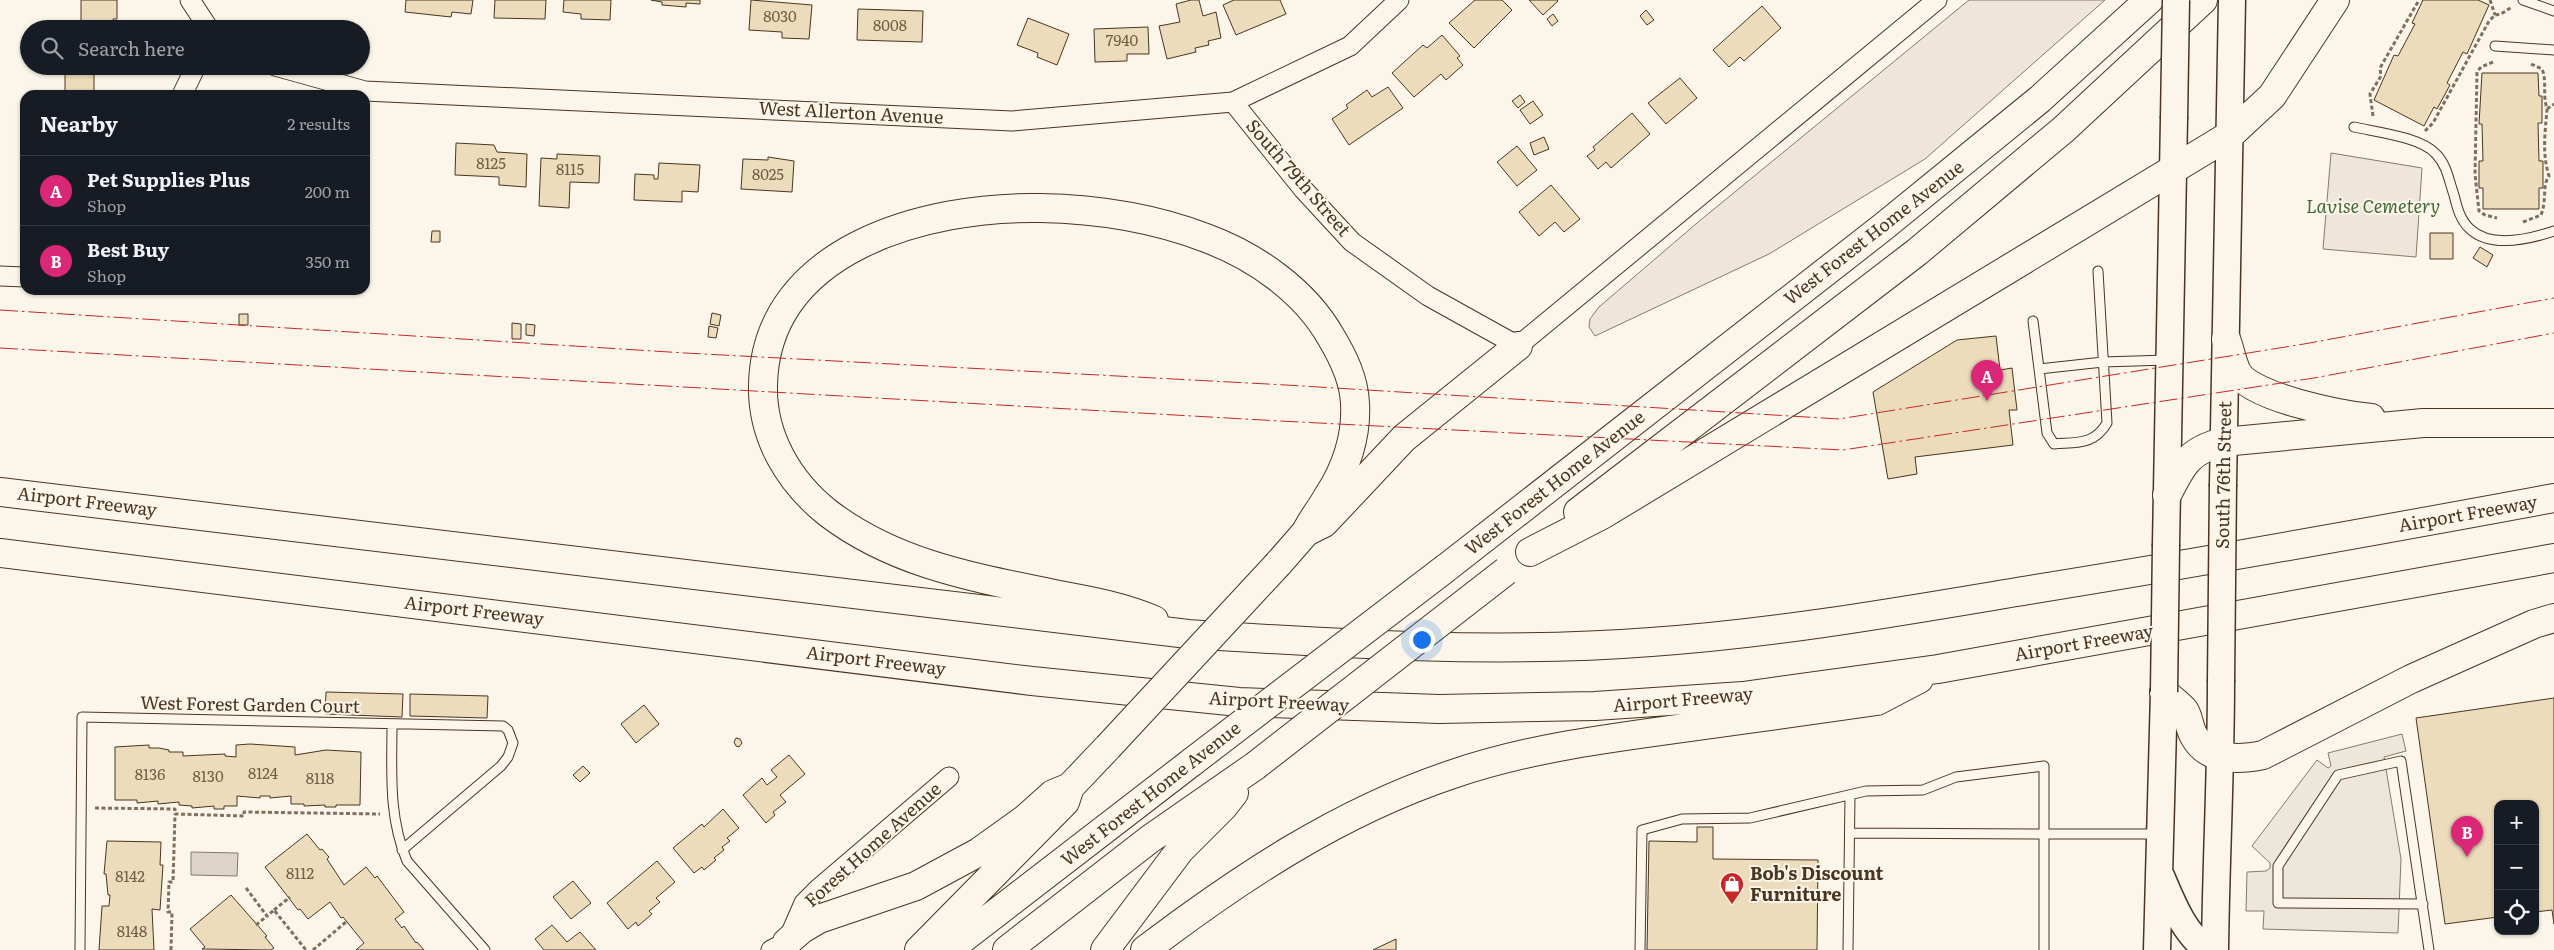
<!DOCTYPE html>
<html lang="en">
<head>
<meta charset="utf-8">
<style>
	body { margin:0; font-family:Literata,serif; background:#242831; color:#f1f3f6 }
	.controls { position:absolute; right:15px; bottom:15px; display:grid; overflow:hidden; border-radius:10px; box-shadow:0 1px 4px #0004 }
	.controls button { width:45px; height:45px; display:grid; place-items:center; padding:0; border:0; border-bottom:1px solid #363941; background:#171b24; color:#f1f3f6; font:25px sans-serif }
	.you { position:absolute; left:1421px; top:639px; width:18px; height:18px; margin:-12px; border:4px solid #fff; border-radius:50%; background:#1a73e8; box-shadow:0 0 0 8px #1a73e833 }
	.badge { display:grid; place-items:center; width:32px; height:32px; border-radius:50%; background:#db2777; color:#fff; font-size:16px; font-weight:700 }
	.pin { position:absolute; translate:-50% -41px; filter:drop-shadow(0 1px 2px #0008) }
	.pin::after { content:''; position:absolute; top:26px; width:18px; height:15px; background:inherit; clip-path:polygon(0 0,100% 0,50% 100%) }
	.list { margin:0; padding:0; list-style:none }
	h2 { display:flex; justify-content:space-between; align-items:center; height:65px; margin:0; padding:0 20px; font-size:21px }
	h2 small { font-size:16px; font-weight:400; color:#9ea1a6 }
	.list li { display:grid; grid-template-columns:32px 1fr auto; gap:15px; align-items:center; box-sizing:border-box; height:70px; padding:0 20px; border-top:1px solid #363941 }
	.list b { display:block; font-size:19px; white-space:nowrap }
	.list p { margin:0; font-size:16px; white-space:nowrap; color:#9ea1a6 }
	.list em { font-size:16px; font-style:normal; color:#9ea1a6 }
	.icon { flex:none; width:28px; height:28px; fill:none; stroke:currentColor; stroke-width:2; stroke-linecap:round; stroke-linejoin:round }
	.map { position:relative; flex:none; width:2554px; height:950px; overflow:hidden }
	.search { position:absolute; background:#171b24; box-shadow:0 1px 4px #0004; left:20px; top:20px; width:350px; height:55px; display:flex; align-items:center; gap:12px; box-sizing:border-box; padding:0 18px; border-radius:28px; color:#9ea1a6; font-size:19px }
	.panel { position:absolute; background:#171b24; box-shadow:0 1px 4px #0004; left:20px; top:90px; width:350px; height:205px; border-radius:15px }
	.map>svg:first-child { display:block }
</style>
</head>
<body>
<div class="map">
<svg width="2554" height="950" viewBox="0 0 2554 950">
	<rect width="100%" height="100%" fill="#fbf6e9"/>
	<path fill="#ede6d9" stroke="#887966" d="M1969,0h136l-180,159 -156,95 -174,82 -6,-9 1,-8 9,-12 98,-84z
		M2331,153l91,15 -6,89 -93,-8z"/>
	<path fill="#ede7d9" stroke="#887966" d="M2402,734l4,17 -22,6 17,102 -3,74 -135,-4 1,-18h-18l1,-39 19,-1 4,-3v-5l-18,-17 65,-86 11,8 3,-2 -3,-13z"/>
	<path fill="#dcd4c6" stroke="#887966" d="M191,852l47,1 -1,23 -46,-1z"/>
	<path fill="#ecdcbc" stroke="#4a3520" d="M81,0h36v19h-4l2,10h-30v-4h-4z
		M406,0h67l-2,14 -19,-2 -1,5 -46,-5z
		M495,0h51l-1,19 -51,-1z
		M564,0h47l-1,20 -29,-1v-5l-18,-2z
		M651,0h49v4l-14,-1v4l-24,-2v-3z
		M751,0l61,5 -3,34 -27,-1v-6l-33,-2z
		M1191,0h8l4,16 13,-4 5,26 -13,3 1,4 -14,3 1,4 -29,7 -8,-33 21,-4 -4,-18z
		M1234,0h46l6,14 -50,21 -13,-30z
		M1475,0h27l10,10 -38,38 -25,-25z
		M1529,0h28l1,1 -15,14z
		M2423,0h55l11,5 -22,49 -4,-2 -16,31 3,2 -13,24 -3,-2 -10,19 -50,-26 20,-45 4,1 17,-32 -3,-1z
		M1762,6l19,22 -37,33 -4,-4 -11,10 -16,-17z
		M858,9l65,2 -1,31 -65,-2z
		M1646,10l8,10 -7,5 -7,-9z
		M1553,14l5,7 -6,5 -5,-7z
		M1028,18l41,16 -12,31 -20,-8 1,-4 -21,-8z
		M1148,27l1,27h-22v7l-32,1 -1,-33z
		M1442,35l18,21 -3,2 6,7 -17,15 -5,-6 -27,23 -22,-24 31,-28 4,3z
		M65,71h29v20h6v4h-35z
		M2482,73h56l1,23h3v27h-4l1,38h4v27h-4v21h-56v-21h-4v-27h4l-1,-37h-3z
		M1680,78l17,20 -31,26 -18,-21z
		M1388,87l15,21 -54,37 -17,-26 16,-11 -2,-3 21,-15 5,7z
		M1520,95l5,7 -7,6 -6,-7z
		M1533,101l10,14 -13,9 -10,-14z
		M1632,113l18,21 -39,34 -5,-6 -8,7 -11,-13 8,-6 -2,-3z
		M1544,137l5,12 -15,6 -4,-12z
		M456,143l38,2 3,7 30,2 -1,33 -27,-2v-8l-44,-2z
		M1517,146l20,24 -20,16 -20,-24z
		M557,154l43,2 -1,27 -29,-1 -1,26 -30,-2 2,-48 16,1z
		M768,157l26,4 -2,31 -51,-3 2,-30 25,1z
		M659,163l41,2 -2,27 -16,-1v11l-48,-2 1,-26 19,1v4h4z
		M1551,185l29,34 -16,13 -9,-10 -16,14 -20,-24z
		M432,231h8v11h-9z
		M2430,233h23v26h-23z
		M2480,247l13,8 -6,12 -14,-9z
		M712,313l9,2 -2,11 -9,-2z
		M239,314h9v11h-9z
		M512,323l9,1v15h-9z
		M526,324l9,1 -1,11 -8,-1z
		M709,326l9,2 -2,10 -8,-1z
		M1996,336l4,34 12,-2 5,42h-8l4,35 -98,12 2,17 -29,5 -15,-87 84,-52z
		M326,692l77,2 -1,23 -77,-3z
		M410,694l78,2 -1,22 -77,-2z
		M2554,698v226l-2,-14 -17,2v-108h-37v113l-53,7 -29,-206z
		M644,705l15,19 -23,19 -15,-19z
		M736,738l4,1 2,4 -3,4 -3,-1 -2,-4z
		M250,744l45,3v8l31,-5 35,2 -1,53h-24v2h-11v-2l-21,1v-2h-13v-8l-21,2v-2h-10v2l-23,-2v10h-13v3h-10v-3l-22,2v-2l-13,-1v-3l-21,2v-3l-21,2v-3h-22v-53l34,-2v3h10l10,2v2h14v4l42,-2v2l11,1v-12z
		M789,755l16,19 -25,21 6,7 -13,10 2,3 -9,8 -23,-28 19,-17 5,7 10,-8 -6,-7z
		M583,766l7,7 -10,9 -7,-7z
		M723,809l16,19 -12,10 3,3 -8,6 2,3 -10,8 2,2 -12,10 -2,-3 -8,6 -21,-25 29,-24 2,3z
		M1697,827h16v32l105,1 -1,90h-170l2,-109 48,1z
		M307,834l13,16 2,-1 7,8 -2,2 17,26 22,-18 9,11 2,-2 27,36 -9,7 7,9 2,-2 12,17 1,-1 7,8h-68l8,-7 -21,-26 -2,1 -11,-16 -22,17 -8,-10 -2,1 -33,-43z
		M107,841l54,1 -1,23h3l-3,45 -8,-1 2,41h-55l3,-44h7l1,-11h-2l-2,-21h-2z
		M657,861l18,21 -19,16 4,4 -11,9 3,3 -14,12 -2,-4 -8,7 -21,-26z
		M573,881l18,22 -20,16 -18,-22z
		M231,895l36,41 -2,1 9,11 -3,2 -69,-1 3,-2 -15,-18z
		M552,925l15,17 13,-10 16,18h-52l-9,-11z
		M1396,939v11h-23z"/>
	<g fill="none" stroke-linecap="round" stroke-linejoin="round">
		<g stroke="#4a3520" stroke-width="11">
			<path id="service" d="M2523,0l31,11
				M2495,46l59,4
				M2354,127c22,5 67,10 82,27 11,11 13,27 18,41 3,12 6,25 16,34 21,20 60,10 84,2
				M2033,321l14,112 7,11c24,-2 40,1 53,-21l-9,-152
				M2039,369l64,-7 64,-2
				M392,724c0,47 -4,92 15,137l78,89
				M2423,904l-145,-1v-37l60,-91 63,-14 28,189
				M80,950l2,-233 421,9 5,4 5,13 -5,14 -7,9 -99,84
				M1640,950l2,-120 40,-11 68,-1 116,-27 57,-1 33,-13 88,-11v68l-194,-1
				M1848,950l2,-155
				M2044,950v-116h114"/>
		</g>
		<g stroke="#4a3520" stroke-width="21">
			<path id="minor" d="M190,0l19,29
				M275,66l90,25 647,30 221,-19 117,-56 49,-46
				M182,95l14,-29
				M1233,102l70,87 49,53 76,54 90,50 419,-346
				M0,276l25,1
				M771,950l16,-8 17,-39 14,-14 131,-112"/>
		</g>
		<g stroke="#4a3520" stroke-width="29">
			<path id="secondary" d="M2223,484l9,-484
				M2166,544l8,-425
				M2161,876c12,28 22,55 46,74
				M2157,950l7,-258
				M2215,950c1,-89 6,-179 6,-268"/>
		</g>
		<g stroke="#4a3520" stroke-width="30">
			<path id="primary" d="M1578,512l339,-260 147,-123 139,-129
				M1530,552l72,-37 628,-380 42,-39 63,-96
				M1278,564l28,-32 18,-9 80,-85 114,-92
				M1446,568l437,-341 157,-128 109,-99
				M787,942l15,-13 17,-10 97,-33 63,-34 46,-33 28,-25 17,-7
				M919,950l146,-148 5,-15 38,-40
				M948,950l244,-188
				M1007,950l143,-111 105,-73
				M1105,950l75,-100 43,-43 11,-14"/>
		</g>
		<g stroke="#4a3520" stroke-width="30">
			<path id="motorway" d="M2226,339c4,10 6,23 11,33 14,26 106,43 134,46
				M0,492l1188,142c154,10 309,20 463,8 130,-9 257,-32 384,-53 174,-28 346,-59 519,-91
				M2167,495c15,-30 22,-45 56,-53l200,-19h131
				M0,553l1032,128 207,21 200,7 156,-3 148,-10 195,-27 616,-111
				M1154,620c-31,-13 -62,-19 -95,-25 -82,-17 -163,-30 -231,-82 -39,-31 -66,-76 -65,-127 2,-138 164,-180 277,-178 56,1 114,10 166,30 49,18 99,53 125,99 12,20 23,42 24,66 2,33 -9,66 -27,93 -7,13 -16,23 -22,36
				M2164,692c6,6 15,12 20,18 5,7 5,18 10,26 14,26 45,24 69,19l148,-76 123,-55 20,-6
				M1145,950c95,-72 194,-138 308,-176 70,-24 143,-34 216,-44 70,-10 139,-20 208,-29l42,-22"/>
		</g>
		<path stroke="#7f6f5c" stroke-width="3" stroke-dasharray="4 2.5" stroke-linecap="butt" d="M2490,0l5,15
			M2493,62l-12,5 -4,5 -2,102 4,37 6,4 12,3
			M2547,109l7,-5
			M2373,116l-3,-22 11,-18 -1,-8 39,-68
			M2425,131l8,-8 56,-102 6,-6 6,-1 11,-7
			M2523,222l18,-7c6,-15 1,-30 8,-39 -7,-22 -4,-43 -2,-66 0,-3 -2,-7 -2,-11 -1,-10 1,-21 -3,-30l-11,-5
			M95,808l80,1v5l69,2v-4l136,2
			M246,888l21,28 7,-6 32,40
			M274,910l16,-13
			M256,925l11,-9
			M171,950l1,-38h-4l1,-30h4l2,-68
			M313,950l33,-28"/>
		<use href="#service" stroke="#fbf6e9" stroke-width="9"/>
		<use href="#minor" stroke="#fbf6e9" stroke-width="19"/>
		<use href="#secondary" stroke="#fbf6e9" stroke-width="26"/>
		<use href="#primary" stroke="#fbf6e9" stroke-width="28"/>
		<use href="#motorway" stroke="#fbf6e9" stroke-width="28"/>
		<g stroke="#4a3520" stroke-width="29" stroke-linecap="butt">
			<path id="secondary-bridge" d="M2174,119l2,-119
				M2221,682l2,-198
				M2164,692l2,-148"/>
		</g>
		<g stroke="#4a3520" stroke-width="30" stroke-linecap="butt">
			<path id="primary-bridge" d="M1108,747l170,-183
				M1192,762l254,-194
				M1255,766l251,-195"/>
		</g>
		<use href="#secondary-bridge" stroke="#fbf6e9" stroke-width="26"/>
		<use href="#primary-bridge" stroke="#fbf6e9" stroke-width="28"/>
		<path stroke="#c62828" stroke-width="1" stroke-dasharray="18 4 2.5 4" stroke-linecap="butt" d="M0,310l685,43 601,32 553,34 465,-75 250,-46
			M0,348l1280,73 563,29 471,-72 240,-45"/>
	</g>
	<defs>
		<g id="shop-pin" transform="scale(1.25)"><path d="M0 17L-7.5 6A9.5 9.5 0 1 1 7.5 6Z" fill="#c62828" stroke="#fbf6e9"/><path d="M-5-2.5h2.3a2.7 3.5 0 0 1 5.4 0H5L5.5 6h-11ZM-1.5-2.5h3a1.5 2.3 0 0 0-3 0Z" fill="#fff"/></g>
	</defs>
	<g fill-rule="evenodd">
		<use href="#shop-pin" x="1732" y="884"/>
	</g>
	<g text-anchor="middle" stroke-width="4" stroke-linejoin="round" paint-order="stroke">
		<g font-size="15" fill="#725f47">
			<text x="780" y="22">8030</text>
			<text x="890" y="31">8008</text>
			<text x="1122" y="46">7940</text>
			<text x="491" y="169">8125</text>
			<text x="570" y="175">8115</text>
			<text x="768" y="180">8025</text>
			<text x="263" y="779">8124</text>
			<text x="150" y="780">8136</text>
			<text x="208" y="782">8130</text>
			<text x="320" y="784">8118</text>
			<text x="300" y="879">8112</text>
			<text x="130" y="882">8142</text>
			<text x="132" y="937">8148</text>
		</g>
		<g font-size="18" fill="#4a3520" stroke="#fbf6e9">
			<text transform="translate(851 113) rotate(3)" y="6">West Allerton Avenue</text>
			<text transform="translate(1298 178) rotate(49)" y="6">South 79th Street</text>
			<text transform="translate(1874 233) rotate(-38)" y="6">West Forest Home Avenue</text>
			<text transform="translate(2224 475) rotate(-89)" y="6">South 76th Street</text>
			<text transform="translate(1555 483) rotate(-38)" y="6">West Forest Home Avenue</text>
			<text transform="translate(87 502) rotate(7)" y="6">Airport Freeway</text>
			<text transform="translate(2468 514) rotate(-10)" y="6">Airport Freeway</text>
			<text transform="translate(474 611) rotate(7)" y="6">Airport Freeway</text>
			<text transform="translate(2084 643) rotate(-10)" y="6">Airport Freeway</text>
			<text transform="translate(876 661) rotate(7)" y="6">Airport Freeway</text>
			<text transform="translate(1683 700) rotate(-5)" y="6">Airport Freeway</text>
			<text transform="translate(1279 702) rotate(3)" y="6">Airport Freeway</text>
			<text transform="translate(250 705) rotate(1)" y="6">West Forest Garden Court</text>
			<text transform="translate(1151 794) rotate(-38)" y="6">West Forest Home Avenue</text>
			<text transform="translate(873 845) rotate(-42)" y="6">Forest Home Avenue</text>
		</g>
		<g font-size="18" font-style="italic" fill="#436837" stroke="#fbf6e9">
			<text x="2373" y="213">Lavise Cemetery</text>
		</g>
		<g font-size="18" font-weight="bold" fill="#4a3520" stroke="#fbf6e9" text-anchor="start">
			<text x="1750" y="880">Bob's Discount<tspan x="1750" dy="21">Furniture</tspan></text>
		</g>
	</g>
</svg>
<div class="controls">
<button>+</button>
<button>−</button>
<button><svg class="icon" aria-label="locate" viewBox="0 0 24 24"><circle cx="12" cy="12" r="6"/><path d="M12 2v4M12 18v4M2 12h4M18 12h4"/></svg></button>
</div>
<div class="you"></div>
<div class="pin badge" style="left:1987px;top:401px">A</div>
<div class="pin badge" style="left:2467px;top:857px">B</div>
<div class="search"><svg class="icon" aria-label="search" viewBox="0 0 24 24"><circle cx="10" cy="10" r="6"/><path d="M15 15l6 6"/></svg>Search here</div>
<section class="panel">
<h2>Nearby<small>2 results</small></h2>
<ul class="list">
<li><span class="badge">A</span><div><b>Pet Supplies Plus</b><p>Shop</p></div><em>200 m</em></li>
<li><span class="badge">B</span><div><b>Best Buy</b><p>Shop</p></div><em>350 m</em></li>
</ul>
</section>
</div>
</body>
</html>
